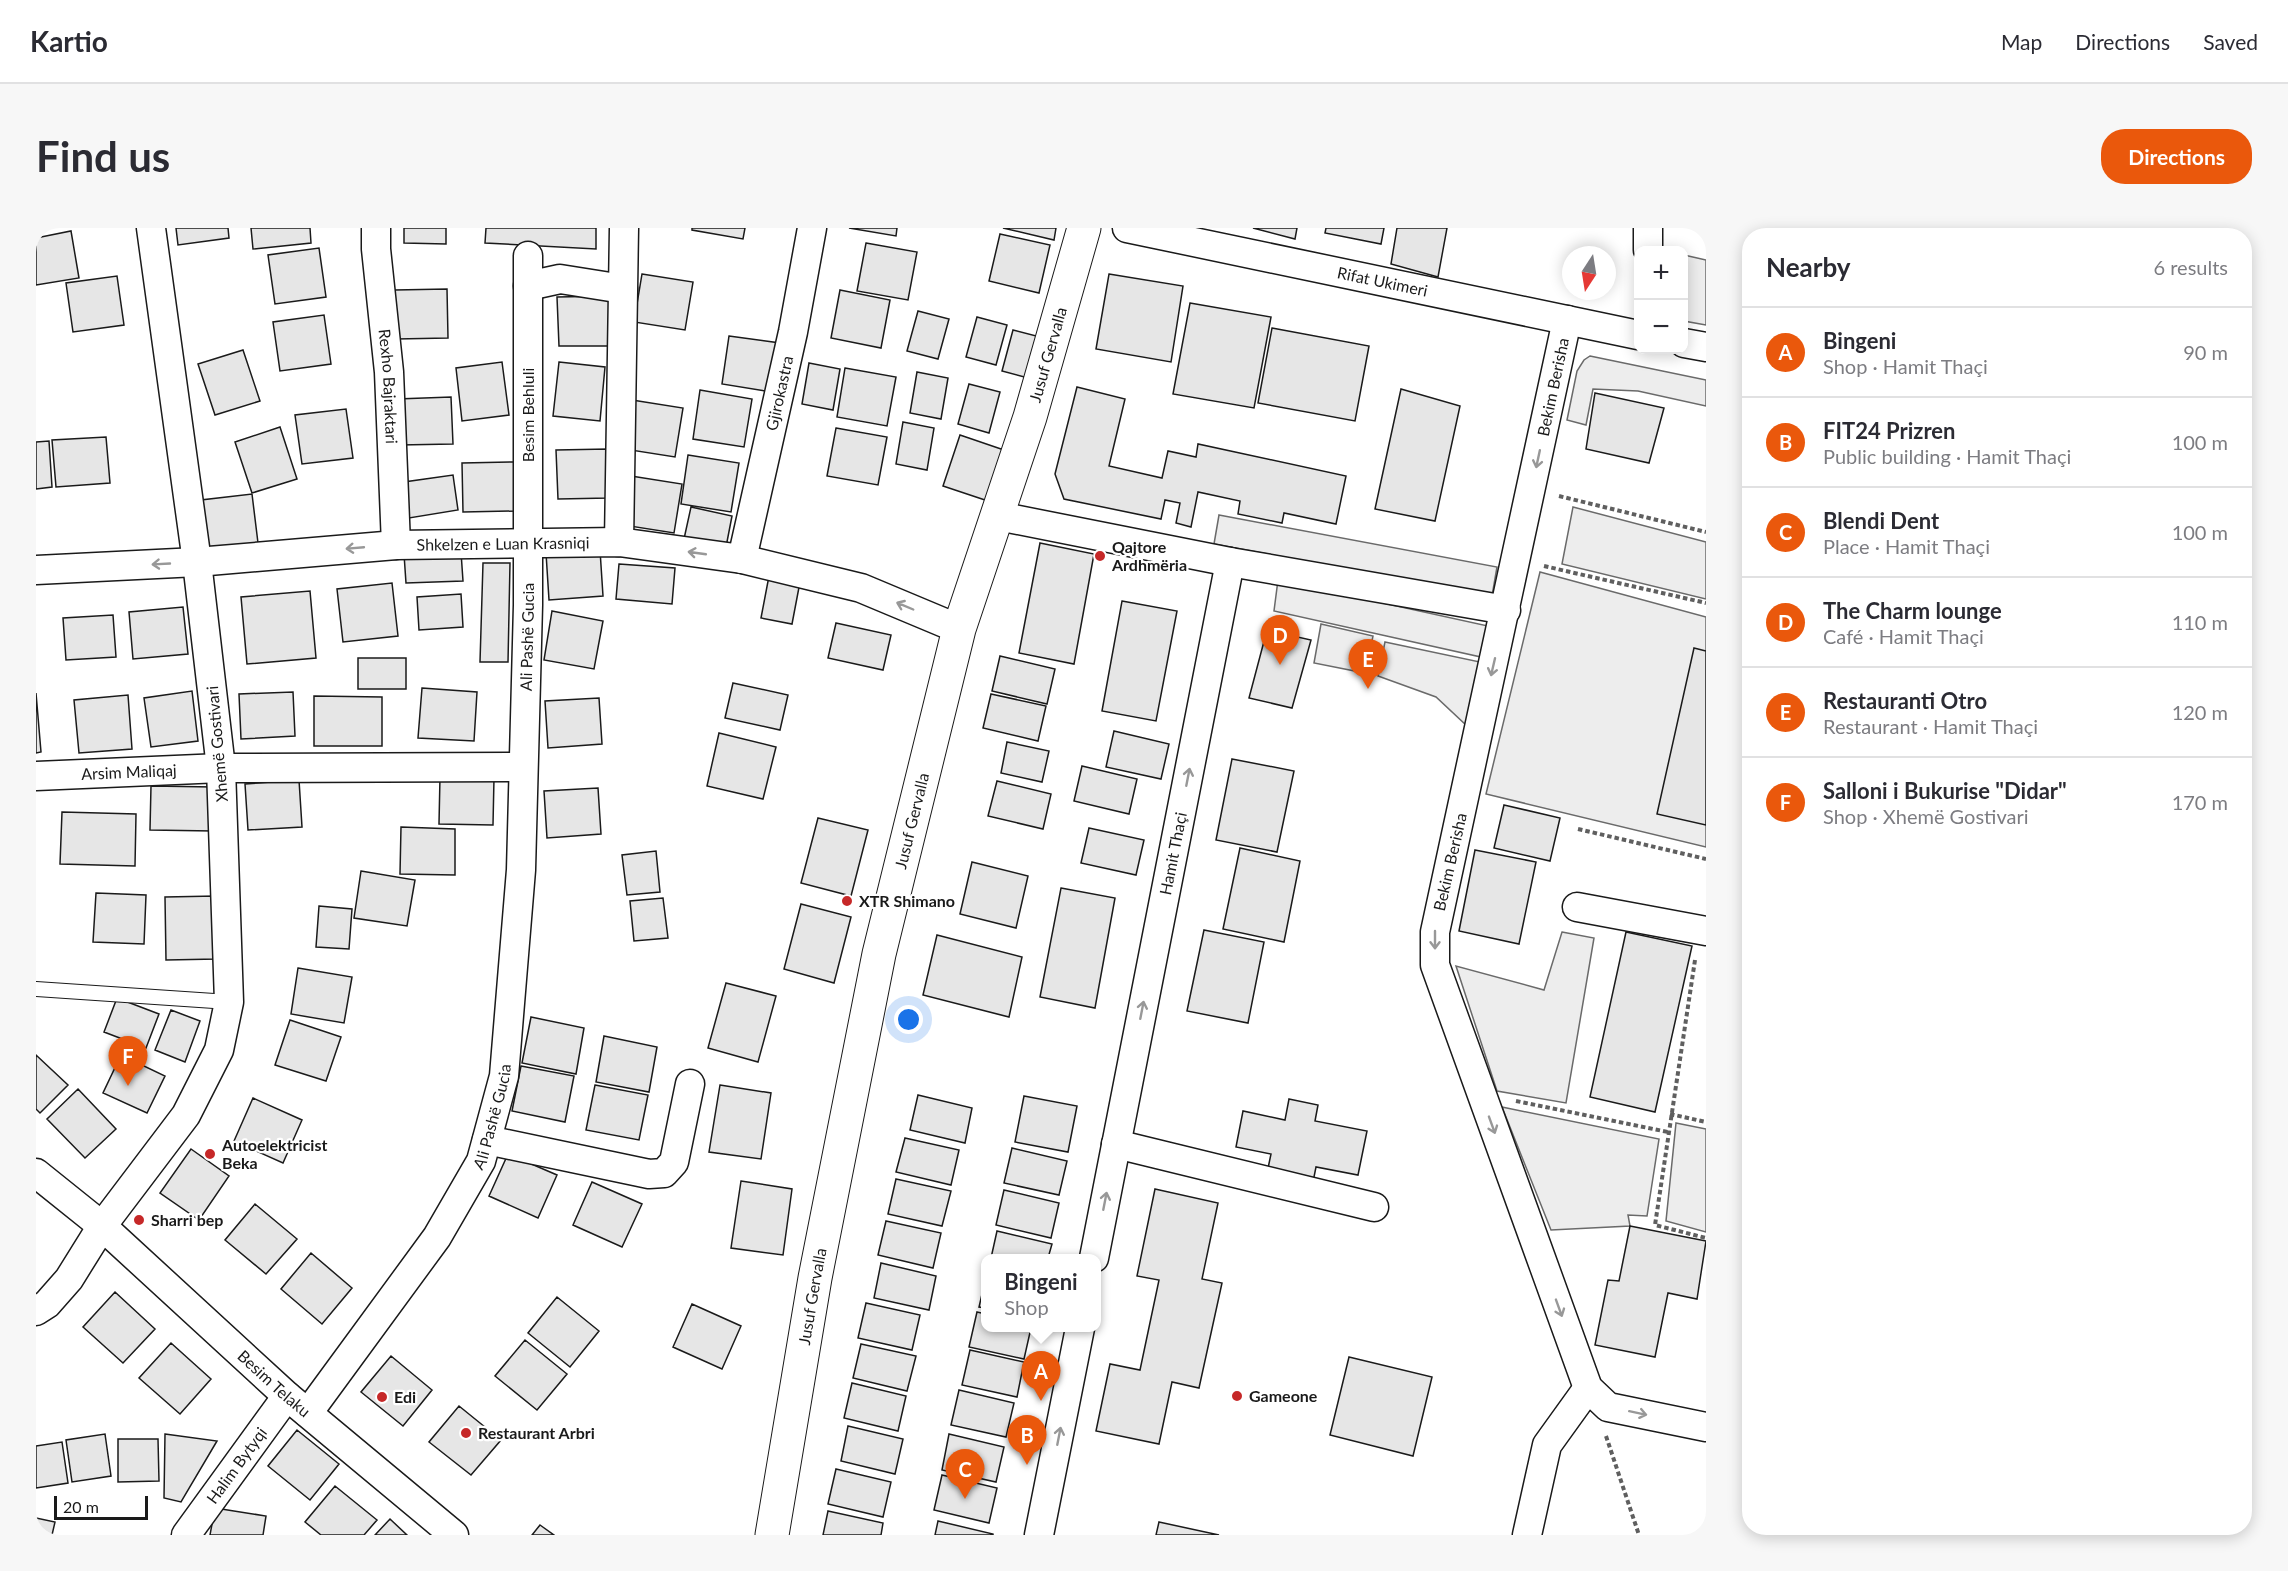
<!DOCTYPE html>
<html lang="en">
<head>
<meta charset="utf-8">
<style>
	body { margin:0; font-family:Lato,sans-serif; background:#f7f7f7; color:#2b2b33 }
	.controls { position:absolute; right:18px; top:18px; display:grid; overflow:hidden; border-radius:12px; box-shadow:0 3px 15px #0003 }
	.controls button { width:54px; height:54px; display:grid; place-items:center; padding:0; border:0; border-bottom:2px solid #e1e1e2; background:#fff; color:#2b2b33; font:30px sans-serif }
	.compass { position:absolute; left:1526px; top:18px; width:54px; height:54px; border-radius:50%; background:#fff; box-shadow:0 3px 15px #0003; rotate:192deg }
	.scale { position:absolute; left:18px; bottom:15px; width:94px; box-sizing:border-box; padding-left:6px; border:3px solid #1a1a1a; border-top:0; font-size:16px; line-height:21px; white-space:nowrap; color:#1a1a1a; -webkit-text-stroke:4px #fff; paint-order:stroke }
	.you { position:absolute; left:873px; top:792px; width:21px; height:21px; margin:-15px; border:4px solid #fff; border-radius:50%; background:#1a73e8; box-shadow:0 0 0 9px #1a73e833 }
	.badge { display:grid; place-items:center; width:39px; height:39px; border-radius:50%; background:#ea580c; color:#fff; font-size:20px; font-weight:700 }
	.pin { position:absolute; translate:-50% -50px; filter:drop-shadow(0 2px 3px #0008) }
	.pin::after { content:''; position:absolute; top:32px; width:21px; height:18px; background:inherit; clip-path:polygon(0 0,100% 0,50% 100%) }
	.popup { position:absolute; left:945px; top:1026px; width:120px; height:78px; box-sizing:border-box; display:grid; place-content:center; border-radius:12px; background:#fff; filter:drop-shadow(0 2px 4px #0005); font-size:20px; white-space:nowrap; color:#7c7c81 }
	.popup b { font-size:22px; color:#2b2b33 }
	.popup::after { content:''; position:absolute; left:50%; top:100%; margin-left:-12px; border:12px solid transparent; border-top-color:#fff }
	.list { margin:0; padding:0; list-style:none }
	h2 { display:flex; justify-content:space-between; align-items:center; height:78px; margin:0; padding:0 24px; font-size:26px }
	h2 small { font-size:20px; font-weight:400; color:#7c7c81 }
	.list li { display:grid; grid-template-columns:39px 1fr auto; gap:18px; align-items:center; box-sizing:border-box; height:90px; padding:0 24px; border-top:2px solid #e1e1e2 }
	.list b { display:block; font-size:22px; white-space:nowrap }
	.list p { margin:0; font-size:20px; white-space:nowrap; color:#7c7c81 }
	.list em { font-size:20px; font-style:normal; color:#7c7c81 }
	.map { position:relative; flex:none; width:1670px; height:1307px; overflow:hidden; border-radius:24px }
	header { display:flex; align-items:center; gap:36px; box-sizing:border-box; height:84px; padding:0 30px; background:#fff; border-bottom:2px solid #e1e1e2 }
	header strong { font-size:28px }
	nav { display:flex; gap:33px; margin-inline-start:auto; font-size:21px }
	.intro { display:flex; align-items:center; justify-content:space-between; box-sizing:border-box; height:144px; padding:0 36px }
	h1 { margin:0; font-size:42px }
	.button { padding:15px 27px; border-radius:24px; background:#ea580c; color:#fff; font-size:21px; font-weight:700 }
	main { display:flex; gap:36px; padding:0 36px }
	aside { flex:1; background:#fff; border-radius:24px; box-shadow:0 3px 15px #0003 }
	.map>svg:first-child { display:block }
</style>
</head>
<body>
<header>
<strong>Kartio</strong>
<nav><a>Map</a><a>Directions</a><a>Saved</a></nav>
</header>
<div class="intro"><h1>Find us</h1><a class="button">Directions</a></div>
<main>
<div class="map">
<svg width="1670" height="1307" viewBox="0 0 1670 1307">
	<rect width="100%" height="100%" fill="#fff"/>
	<path fill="#ededed" stroke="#6a6a6a" stroke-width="1.5" d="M1648,27l22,5v65l-22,-4z
		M1554,128l116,24v26l-68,-15 -45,-2 -7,36 -19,-5 10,-49 7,-11z
		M1537,279l133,35v57l-144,-35z
		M1183,287l278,52 -5,29 -278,-52z
		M1504,344l166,45v230l-220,-53z
		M1242,352l210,46 -7,31 -207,-46z
		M1285,396l52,12 -8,37 -51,-10z
		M1349,414l95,20 -14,63 -30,-28 -58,-21z
		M1526,704l32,6 -28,165 -69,-12 -41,-125 88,24z
		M1466,879l157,32 -12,77 -19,-1 2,11 -79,4z
		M1640,895l30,6v103l-40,-11z"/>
	<path fill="#e6e6e6" stroke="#1a1a1a" stroke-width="1.5" d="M140,0h52l1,10 -51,7z
		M215,0h59l1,15 -58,6z
		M368,0h42v16l-42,-1z
		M450,0h110v21l-111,-6z
		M656,0h53l-2,11 -51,-9z
		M813,0h48l-1,8z
		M967,0h53l-2,12z
		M1217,0h44l-2,11z
		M1290,0h58l-3,16 -56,-11z
		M1361,0h50l-9,49 -47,-13z
		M35,3l8,47 -43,7v-47z
		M964,6l50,11 -11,48 -50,-12z
		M830,15l51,9 -9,48 -51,-9z
		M283,20l7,49 -51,7 -7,-49z
		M606,46l51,8 -8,48 -51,-8z
		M1073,46l74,12 -12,76 -75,-13z
		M81,48l7,49 -51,7 -7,-49z
		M411,61l1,49 -52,1 -1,-49z
		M804,62l50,10 -9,48 -50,-10z
		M573,68l1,50h-51l-2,-49z
		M1154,75l81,14 -17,91 -81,-14z
		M882,83l31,8 -11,40 -31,-8z
		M288,87l7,49 -51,7 -7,-49z
		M941,89l30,8 -11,40 -30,-8z
		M1236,100l97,18 -14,75 -97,-18z
		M977,102l31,8 -12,41 -30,-8z
		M693,108l51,7 -8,49 -50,-8z
		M207,122l17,51 -45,14 -17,-51z
		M466,134l7,53 -47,6 -6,-53z
		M523,134l46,5 -5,54 -47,-5z
		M773,135l31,6 -7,41 -31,-6z
		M809,140l51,9 -9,49 -50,-9z
		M881,144l31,6 -7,41 -31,-6z
		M933,156l31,8 -11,41 -31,-9z
		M1041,159l48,12 -16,67 53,12 6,-27 28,6 2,-13 148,32 -10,48 -52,-11 -2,10 -44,-9 2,-13 -42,-9 -7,35 -15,-4 4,-20 -15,-3 -4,19 -97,-20 -9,-25z
		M1365,161l59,17 -25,115 -60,-12z
		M664,162l52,9 -8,48 -51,-8z
		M1559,165l69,15 -15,55 -63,-14z
		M415,169l2,47 -54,1 -2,-46z
		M596,172l51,8 -8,49 -51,-8z
		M310,181l7,49 -51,6 -7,-49z
		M867,194l31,6 -7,42 -31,-6z
		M244,199l17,52 -45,14 -17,-51z
		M800,200l51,9 -9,48 -51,-9z
		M924,207l44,15 -16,51 -45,-15z
		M70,209l4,46 -54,4 -4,-47z
		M13,213l3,46 -16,2v-47z
		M572,221l1,49 -51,1 -2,-49z
		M652,227l51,8 -8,49 -50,-8z
		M478,234l1,49 -52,1 -1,-49z
		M417,247l5,35 -55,9 -6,-36z
		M595,248l51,8 -8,49 -51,-8z
		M216,266l6,49 -51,6 -6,-49z
		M655,279l41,9 -6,31 -42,-8z
		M1004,315l54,11 -20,110 -55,-11z
		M564,322l3,46 -54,4 -3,-47z
		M425,324l2,29 -57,2 -2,-29z
		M447,335h27l-2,99h-28z
		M583,336l56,4 -3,36 -56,-5z
		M733,348l31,6 -8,42 -31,-6z
		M356,355l6,53 -55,6 -6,-53z
		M274,363l6,67 -69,6 -6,-67z
		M425,366l2,33 -44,3 -2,-33z
		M1086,373l55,10 -21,110 -54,-10z
		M147,379l5,47 -55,5 -4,-47z
		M516,383l51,10 -9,48 -50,-9z
		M77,387l3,42 -50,3 -3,-42z
		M800,395l55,12 -8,35 -55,-12z
		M1231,402l44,10 -19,68 -43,-10z
		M1658,420l12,3v174l-49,-11z
		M964,428l55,13 -8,35 -55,-13z
		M322,430h48v31h-48z
		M697,455l55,12 -8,35 -55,-12z
		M386,460l55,4 -3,49 -56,-3z
		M156,463l6,50 -47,6 -7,-49z
		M257,464l2,44 -54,3 -2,-45z
		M0,465l5,59 -5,1z
		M955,466l55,12 -8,35 -55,-13z
		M92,467l4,54 -53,4 -5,-53z
		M278,468l68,1v49h-68z
		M563,470l3,46 -54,4 -3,-47z
		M1078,503l55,13 -8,35 -55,-12z
		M683,505l57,14 -13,52 -56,-13z
		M971,514l42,9 -7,31 -41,-9z
		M1196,531l62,12 -17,81 -61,-12z
		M1046,538l55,13 -8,35 -55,-13z
		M404,549l54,1 -1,47 -54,-1z
		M263,552l3,47 -54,3 -3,-46z
		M961,553l54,13 -8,35 -55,-13z
		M115,558l63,1 -1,44 -63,-1z
		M562,560l3,46 -54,4 -3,-47z
		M1468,577l56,13 -10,43 -56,-13z
		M26,584l74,2 -1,52 -75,-2z
		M782,590l50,12 -17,66 -50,-13z
		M365,599l54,2v46l-55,-1z
		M1053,600l55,12 -8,35 -55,-12z
		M1204,620l60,13 -16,81 -61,-13z
		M1439,622l61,12 -17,82 -60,-13z
		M620,623l4,41 -33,3 -5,-40z
		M936,634l56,14 -12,52 -56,-14z
		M325,643l54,9 -8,46 -53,-8z
		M1025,660l54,10 -20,110 -55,-11z
		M60,665l50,2 -2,49 -51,-2z
		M180,668l1,63 -51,1 -1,-63z
		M627,670l5,40 -34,3 -4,-40z
		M765,676l50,13 -17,66 -50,-14z
		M283,678l33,3 -3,40 -33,-2z
		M1168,702l60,12 -16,81 -61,-12z
		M1590,704l66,14 -37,166 -65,-15z
		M901,707l85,22 -13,60 -86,-22z
		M262,740l54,9 -8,46 -53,-9z
		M690,755l50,13 -18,66 -50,-14z
		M81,770l42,16 -13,34 -42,-16z
		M135,782l29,11 -15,41 -30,-12z
		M495,789l53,11 -8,46 -54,-11z
		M254,792l51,17 -15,44 -51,-16z
		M568,808l53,11 -8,45 -53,-10z
		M0,827l32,30 -28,28 -4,-4z
		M85,827l44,21 -18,37 -44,-20z
		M485,838l53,10 -9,46 -53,-11z
		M559,857l53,10 -9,45 -53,-10z
		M684,857l51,8 -10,66 -52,-7z
		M42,861l38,40 -31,29 -38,-39z
		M882,867l54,13 -7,35 -55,-13z
		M988,868l53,10 -9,46 -53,-10z
		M217,870l49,22 -19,43 -49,-22z
		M1253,871l29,6 -3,16 52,10 -9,44 -42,-8 -3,15 -46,-9 4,-19 -35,-7 7,-36 42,9z
		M869,910l54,12 -8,35 -55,-13z
		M976,920l55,13 -8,34 -55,-12z
		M155,921l38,27 -30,44 -39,-27z
		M472,926l49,21 -19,43 -49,-22z
		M860,951l55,12 -9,35 -54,-12z
		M705,953l51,8 -9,66 -52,-7z
		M556,954l50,22 -20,43 -49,-22z
		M1119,961l63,14 -16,76 20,4 -23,105 -27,-6 -13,62 -63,-13 14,-67 30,6 19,-90 -22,-4z
		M968,962l55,13 -8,35 -55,-13z
		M219,976l42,35 -31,35 -41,-34z
		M850,993l55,12 -8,35 -55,-13z
		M1594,998l76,15 -9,58 -29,-6 -13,64 -60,-12 13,-65 11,1z
		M961,1003l55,13 -4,14h-57z
		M275,1025l41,35 -30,36 -41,-35z
		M845,1035l55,13 -7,34 -55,-12z
		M950,1049v31l-7,-1z
		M79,1064l40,37 -32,34 -40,-36z
		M521,1069l42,34 -29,36 -42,-34z
		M830,1075l54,12 -8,35 -54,-12z
		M656,1076l49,22 -19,43 -49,-22z
		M941,1084l9,2v14h45l-7,31 -55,-12z
		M489,1112l42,34 -30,36 -42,-34z
		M135,1115l40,36 -31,35 -41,-36z
		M825,1116l55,12 -9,35 -54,-13z
		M934,1122l54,12 -7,35 -55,-12z
		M355,1128l41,34 -29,36 -42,-34z
		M1313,1129l83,20 -19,79 -83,-21z
		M816,1155l54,13 -8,35 -54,-13z
		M923,1162l55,13 -8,34 -55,-12z
		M423,1178l42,34 -30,35 -42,-33z
		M812,1198l55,13 -8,35 -54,-13z
		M261,1202l42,34 -29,36 -42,-34z
		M69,1206l6,42 -39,6 -6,-42z
		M129,1206l52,7 -36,61 -17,-4z
		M913,1206l55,13 -8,35 -54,-12z
		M82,1211h40l1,42 -41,1z
		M26,1214l6,41 -32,5v-42z
		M800,1241l55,13 -8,35 -55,-13z
		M906,1247l55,13 -8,35 -55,-13z
		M299,1258l42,34 -13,15h-43l-16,-13z
		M179,1280l51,8 -3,19h-53z
		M792,1283l55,12 -2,12h-58z
		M0,1290l19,4 -3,13h-16z
		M354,1291l17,16h-32z
		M902,1293l55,13v1h-58z
		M1123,1294l60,13h-63z
		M504,1297l14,10h-22z"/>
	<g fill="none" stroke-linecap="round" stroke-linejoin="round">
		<g stroke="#1a1a1a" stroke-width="16">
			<path id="lane" d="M0,761l193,13"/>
		</g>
		<g stroke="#1a1a1a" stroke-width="31">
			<g id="street">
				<path id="s1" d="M340,0v21l13,123 7,173"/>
				<path id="s2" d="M1091,0l511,107"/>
				<path d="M1612,22v-22"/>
				<path d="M492,58l32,-7 63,10"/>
				<path d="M1531,92l-132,612v33l153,423 20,19 98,20"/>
				<path d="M1648,115l22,4"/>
				<path d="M962,288l232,46 276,48"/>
				<path d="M583,314l5,-314"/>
				<path id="s3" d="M706,331l51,-227 19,-104"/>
				<path id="s4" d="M0,342l161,-8 199,-17 223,-3 123,17 119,29 98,41"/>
				<path id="s5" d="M0,548l185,-8 301,-1"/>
				<path d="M1541,679l129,24"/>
				<path d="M451,912l162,34 15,-1 10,-11 16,-78"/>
				<path d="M1080,916l258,63"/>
				<path id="s6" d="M0,945l66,53 185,170 167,139"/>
				<path id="s7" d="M1058,1030l136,-696"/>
				<path d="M0,1083l11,-7 22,-25 33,-53 84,-111 33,-65 10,-48 -8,-234 -24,-206 -46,-334"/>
				<path id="s8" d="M272,1185l129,-176 44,-76 23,-85 17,-206 7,-265v-349"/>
				<path id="s9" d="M150,1307l101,-139"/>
				<path d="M1003,1307l41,-207"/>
				<path d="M1491,1307l20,-90 41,-57"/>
			</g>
		</g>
		<g stroke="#1a1a1a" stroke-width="35">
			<g id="secondary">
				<path id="s10" d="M736,1307l43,-257 64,-324 80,-325 71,-212 54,-189"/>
			</g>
		</g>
		<path stroke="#5f5f5f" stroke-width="4" stroke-dasharray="4.5 3" stroke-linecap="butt" d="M1523,268l147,36
			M1508,338l162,37
			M1542,601l128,30
			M1659,732l-40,265 51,13
			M1480,873l152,31
			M1634,886l36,8
			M1570,1208l33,99"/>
		<use href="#lane" stroke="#fff" stroke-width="14"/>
		<use href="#street" stroke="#fff" stroke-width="28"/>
		<use href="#secondary" stroke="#fff" stroke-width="33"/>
	</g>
	<defs><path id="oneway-shaft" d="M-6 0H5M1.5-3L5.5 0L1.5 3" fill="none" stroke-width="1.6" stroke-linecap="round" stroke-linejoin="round" transform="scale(1.5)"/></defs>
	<g stroke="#989898">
		<use href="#oneway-shaft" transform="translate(1502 231) rotate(102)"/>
		<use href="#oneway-shaft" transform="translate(319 320) rotate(175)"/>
		<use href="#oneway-shaft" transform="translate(661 325) rotate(-172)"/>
		<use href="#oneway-shaft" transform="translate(125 336) rotate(177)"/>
		<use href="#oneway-shaft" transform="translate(869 378) rotate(-157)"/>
		<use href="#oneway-shaft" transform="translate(1457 439) rotate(103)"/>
		<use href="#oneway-shaft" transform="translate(1152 549) rotate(-79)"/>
		<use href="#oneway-shaft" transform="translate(1399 712) rotate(90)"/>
		<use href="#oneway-shaft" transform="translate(1106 782) rotate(-79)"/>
		<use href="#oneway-shaft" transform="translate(1456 897) rotate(70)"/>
		<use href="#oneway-shaft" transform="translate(1069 973) rotate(-79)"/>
		<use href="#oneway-shaft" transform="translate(1523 1080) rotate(70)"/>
		<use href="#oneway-shaft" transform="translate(1602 1185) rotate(12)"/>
		<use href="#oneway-shaft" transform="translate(1023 1208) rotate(-79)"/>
	</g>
	<g fill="#c62828" stroke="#fff" stroke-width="2">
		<circle cx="1064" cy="328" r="6"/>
		<circle cx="811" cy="673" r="6"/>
		<circle cx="174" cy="926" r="6"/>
		<circle cx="103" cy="992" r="6"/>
		<circle cx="1201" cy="1168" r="6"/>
		<circle cx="346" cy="1169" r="6"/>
		<circle cx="430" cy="1205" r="6"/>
	</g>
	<g text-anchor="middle" stroke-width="4.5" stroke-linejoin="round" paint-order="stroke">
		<g font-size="16" fill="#1a1a1a" stroke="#fff">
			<text dy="6" stroke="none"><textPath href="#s2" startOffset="261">Rifat Ukimeri</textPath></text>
			<text dy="6" stroke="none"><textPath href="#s10" startOffset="1214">Jusuf Gervalla</textPath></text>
			<text dy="6" stroke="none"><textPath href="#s1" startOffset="159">Rexho Bajraktari</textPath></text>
			<text transform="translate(1517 159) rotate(-78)" y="6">Bekim Berisha</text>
			<text dy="6" stroke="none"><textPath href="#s3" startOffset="170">Gjirokastra</textPath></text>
			<text transform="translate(492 187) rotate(-90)" y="6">Besim Behluli</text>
			<text dy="6" stroke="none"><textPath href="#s4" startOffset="468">Shkelzen e Luan Krasniqi</textPath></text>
			<text dy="6" stroke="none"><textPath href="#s8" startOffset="834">Ali Pashë Gucia</textPath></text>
			<text transform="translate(181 516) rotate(-95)" y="6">Xhemë Gostivari</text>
			<text dy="6" stroke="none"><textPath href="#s5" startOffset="93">Arsim Maliqaj</textPath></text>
			<text dy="6" stroke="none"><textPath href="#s10" startOffset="728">Jusuf Gervalla</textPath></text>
			<text dy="6" stroke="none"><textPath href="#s7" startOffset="412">Hamit Thaçi</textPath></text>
			<text transform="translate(1414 634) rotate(-77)" y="6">Bekim Berisha</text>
			<text dy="6" stroke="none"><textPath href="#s8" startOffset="352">Ali Pashë Gucia</textPath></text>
			<text dy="6" stroke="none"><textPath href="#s10" startOffset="242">Jusuf Gervalla</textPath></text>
			<text dy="6" stroke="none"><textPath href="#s6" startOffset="318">Besim Telaku</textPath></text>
			<text dy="6" stroke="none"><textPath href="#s9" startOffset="86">Halim Bytyqi</textPath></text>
		</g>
		<g font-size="16" font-weight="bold" fill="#1a1a1a" stroke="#fff" text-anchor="start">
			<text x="1076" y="325">Qajtore<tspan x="1076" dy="18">Ardhmëria</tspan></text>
			<text x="823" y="679">XTR Shimano</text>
			<text x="186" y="923">Autoelektricist<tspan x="186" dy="18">Beka</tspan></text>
			<text x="115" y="998">Sharri bep</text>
			<text x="1213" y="1174">Gameone</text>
			<text x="358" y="1175">Edi</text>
			<text x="442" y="1211">Restaurant Arbri</text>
		</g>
	</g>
</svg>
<div class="controls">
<button>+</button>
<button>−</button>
</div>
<svg class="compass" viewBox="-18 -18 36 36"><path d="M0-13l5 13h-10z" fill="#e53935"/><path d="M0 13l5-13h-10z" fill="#7c7c81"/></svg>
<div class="scale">20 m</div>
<div class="you"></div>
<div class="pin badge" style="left:1005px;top:1173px">A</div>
<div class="popup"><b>Bingeni</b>Shop</div>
<div class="pin badge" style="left:991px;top:1237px">B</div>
<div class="pin badge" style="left:929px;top:1271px">C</div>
<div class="pin badge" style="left:1244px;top:437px">D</div>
<div class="pin badge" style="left:1332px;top:461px">E</div>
<div class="pin badge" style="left:92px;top:858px">F</div>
</div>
<aside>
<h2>Nearby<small>6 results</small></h2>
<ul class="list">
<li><span class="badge">A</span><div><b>Bingeni</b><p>Shop · Hamit Thaçi</p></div><em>90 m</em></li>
<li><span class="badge">B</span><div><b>FIT24 Prizren</b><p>Public building · Hamit Thaçi</p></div><em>100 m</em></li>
<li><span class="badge">C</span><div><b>Blendi Dent</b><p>Place · Hamit Thaçi</p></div><em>100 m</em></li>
<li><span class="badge">D</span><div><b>The Charm lounge</b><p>Café · Hamit Thaçi</p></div><em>110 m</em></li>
<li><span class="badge">E</span><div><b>Restauranti Otro</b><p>Restaurant · Hamit Thaçi</p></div><em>120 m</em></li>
<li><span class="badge">F</span><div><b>Salloni i Bukurise &quot;Didar&quot;</b><p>Shop · Xhemë Gostivari</p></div><em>170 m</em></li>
</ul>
</aside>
</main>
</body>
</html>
